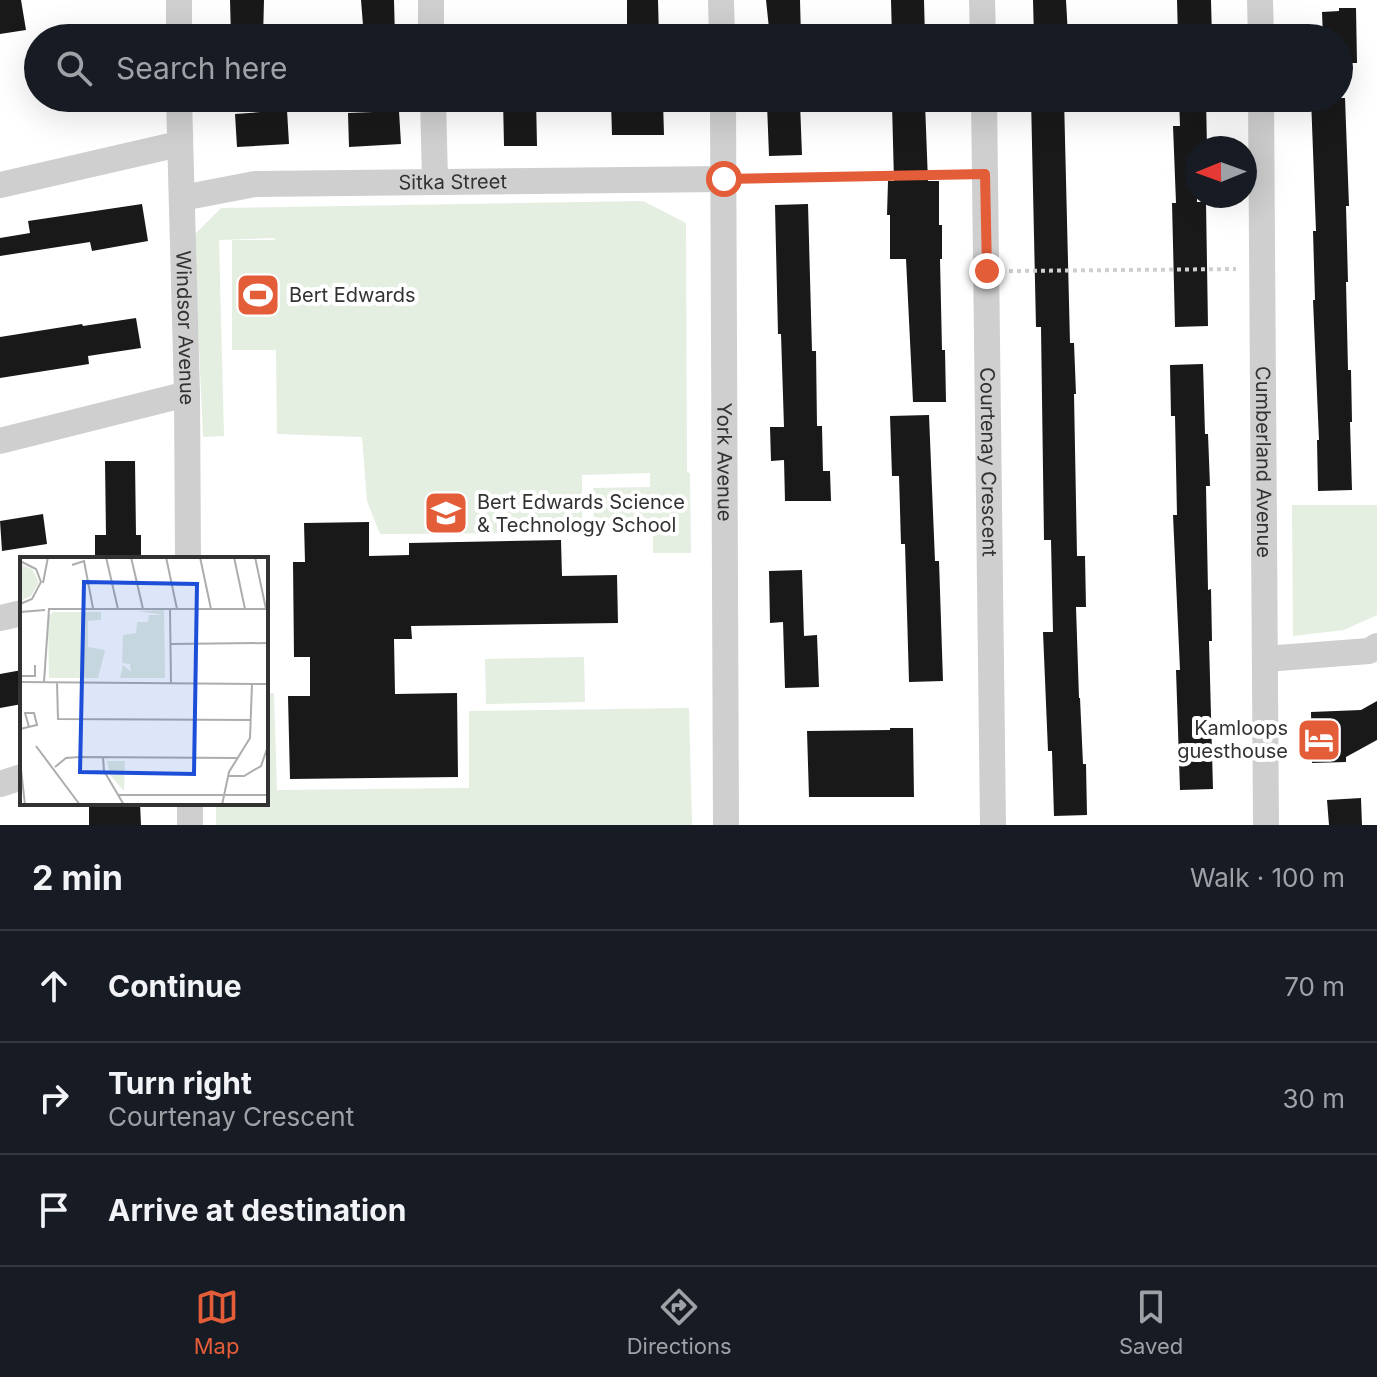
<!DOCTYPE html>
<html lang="en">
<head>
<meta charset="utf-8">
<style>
	body { margin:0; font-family:Inter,sans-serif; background:#20242c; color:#f1f3f6 }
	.compass { position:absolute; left:1185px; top:136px; width:72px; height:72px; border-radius:50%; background:#171b24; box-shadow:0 8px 32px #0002; rotate:269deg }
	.stop { position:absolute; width:24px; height:24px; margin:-18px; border:6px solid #e45d39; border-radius:50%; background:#fff }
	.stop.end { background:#e45d39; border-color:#fff; box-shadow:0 2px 8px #0008 }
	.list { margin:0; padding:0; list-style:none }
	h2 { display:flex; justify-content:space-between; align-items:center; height:104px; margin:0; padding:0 32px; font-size:34px }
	h2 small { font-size:26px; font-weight:400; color:#9ea1a6 }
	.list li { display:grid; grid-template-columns:52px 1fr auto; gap:24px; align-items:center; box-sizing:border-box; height:112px; padding:0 32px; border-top:2px solid #363941 }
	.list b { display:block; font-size:30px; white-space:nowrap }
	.list p { margin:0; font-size:26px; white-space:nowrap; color:#9ea1a6 }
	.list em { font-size:26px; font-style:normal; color:#9ea1a6 }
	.icon { flex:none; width:44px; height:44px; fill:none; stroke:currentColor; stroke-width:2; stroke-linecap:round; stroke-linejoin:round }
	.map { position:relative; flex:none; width:1377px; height:825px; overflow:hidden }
	.search { position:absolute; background:#171b24; box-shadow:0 8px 32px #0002; left:24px; right:24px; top:24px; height:88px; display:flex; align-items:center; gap:20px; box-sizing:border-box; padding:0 28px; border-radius:44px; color:#9ea1a6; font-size:30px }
	.sheet { height:440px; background:#171b24 }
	nav { display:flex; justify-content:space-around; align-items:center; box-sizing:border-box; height:112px; border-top:2px solid #363941; background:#171b24; font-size:22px; color:#9ea1a6 }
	nav a { display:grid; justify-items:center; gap:4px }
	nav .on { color:#e45d39 }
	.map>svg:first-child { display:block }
</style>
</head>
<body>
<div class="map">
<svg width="1377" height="825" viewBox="0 0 1377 825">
	<rect width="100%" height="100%" fill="#fff"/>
	<path fill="#e4eee1" d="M643,201l43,22 1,249 3,1 1,80h-38v-28l-59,1 -1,-38 57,-1v-14l-68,2v58l-202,1 -13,-33 -5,-64 -85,-3 -1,-84h-44v-110h43v-2l-56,2 5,196 -21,1 -9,-202 27,-27z
		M1292,505h85v110l-33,15 -51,6z
		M584,657l1,45 -99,2 -1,-45z
		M266,693h8l3,97 192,-2v-77l220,-3 3,117h-476v-22h50z"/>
	<path fill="#191919" d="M0,0h21l5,30 -26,4z
		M230,0h34l-1,38h-32z
		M361,0h33l1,38h-31z
		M627,0h31l1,38h-32z
		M766,0h34l1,38h-31z
		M891,0h33l1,38h-33z
		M1033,0h33l2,36 -34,2z
		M1177,0h34l1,38h-34z
		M1339,8h17l1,55h-18v-25h-16l-1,-26 17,-1z
		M503,98h33l1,48h-33z
		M1031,98h33l6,245h4l2,51h-2l3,162h8l1,51h-10l3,91h1l3,66h3l1,51 -33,1 -2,-65h-4l-5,-119h10l-2,-92h-7l-3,-213h-5z
		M1179,98h27l1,50h-10v54h9l2,124 -33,1 -3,-124h4l-3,-77h7z
		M1311,98h34l4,108h-3l2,76h-2l2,88h3l1,52h-2l2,68 -34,1 -1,-51h2l-6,-140h2l-2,-69h3z
		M663,101l1,34h-52l-1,-33z
		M800,103l2,52 -33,1 -2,-52z
		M925,103l3,78h11v44h3v34h-2l2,91h3l1,52h-33l-7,-143h-16v-44h-3l1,-34h6l-2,-77z
		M287,110l2,34 -52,3 -2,-33z
		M399,111l2,33 -52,3 -1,-34z
		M142,204l6,37 -56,10 -2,-9 -90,14v-18l30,-5 -2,-12z
		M808,204l4,147h4l1,75h5l1,45h7l1,30h-46l-1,-41 -13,1 -1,-34h14l-3,-93h-3l-3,-129z
		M136,318l5,30 -53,8 1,8 -89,14v-41l82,-13 1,2z
		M1203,364l2,70h3l2,52h-4l2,104 3,-1 1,52h-3l4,148 -33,1 -4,-120h4l-7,-155h4l-2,-99h-4l-1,-51z
		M929,415l6,146h4l4,120 -34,1 -4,-138h-4l-2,-68h-7l-2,-60z
		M105,461h30l1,74h5v24h-46v-24h11z
		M43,514l4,30 -45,7 -2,-30z
		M369,522v34l40,-1v-12l152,-3 1,36 55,-1 1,48 -207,3 1,13h-18l1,55 62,-1 1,84 -168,2 -2,-83h22v-39h-16l-1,-95h12l-1,-39z
		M802,570l2,66 13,-1 2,52 -34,1 -2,-66 -13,1 -1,-52z
		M22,670v34l-22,4v-34z
		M1377,701v39l-31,17v5l-34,1 -1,-51 50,-2z
		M890,728h23l1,69h-105l-2,-66 83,-1z
		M1361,798l1,27h-33l-2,-25z
		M89,803h51l1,22h-52z"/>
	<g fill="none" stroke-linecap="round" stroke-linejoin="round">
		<path stroke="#cfcfcf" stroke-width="4" stroke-dasharray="4 4" stroke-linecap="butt" d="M747,178l215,-4
			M1009,271l227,-2"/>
		<g stroke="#cfcfcf" stroke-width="26">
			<path d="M179,0v38"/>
			<path d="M431,0v38"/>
			<path d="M721,0l1,38"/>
			<path d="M982,0l1,38"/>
			<path d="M1260,0l1,38"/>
			<path id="s1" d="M179,98l8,296 1,165"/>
			<path d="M433,98l2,83"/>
			<path id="s2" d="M723,98l3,727"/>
			<path id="s3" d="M984,98l9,727"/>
			<path id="s4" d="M1261,98l5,727"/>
			<path d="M0,185l179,-41"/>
			<path id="s5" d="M182,198l73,-14 469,-5"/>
			<path d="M0,441l187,-47"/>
			<path d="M0,618l22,-5"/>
			<path d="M1265,659l104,-8 8,-5"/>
			<path d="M0,784l22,-7"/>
			<path d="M190,803v22"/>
		</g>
	</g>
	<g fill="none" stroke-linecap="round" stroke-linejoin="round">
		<path stroke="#e45d39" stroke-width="10" d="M724,179l261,-5 2,97"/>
	</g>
	<defs>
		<g id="stadium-square" transform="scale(2.3)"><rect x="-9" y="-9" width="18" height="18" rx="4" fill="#e45d39" stroke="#fff"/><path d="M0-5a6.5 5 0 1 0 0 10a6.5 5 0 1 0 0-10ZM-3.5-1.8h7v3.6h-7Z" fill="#fff"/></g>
		<g id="school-square" transform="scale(2.3)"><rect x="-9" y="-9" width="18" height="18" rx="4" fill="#e45d39" stroke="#fff"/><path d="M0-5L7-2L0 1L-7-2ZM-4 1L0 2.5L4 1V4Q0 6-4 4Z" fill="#fff"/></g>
		<g id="hotel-square" transform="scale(2.3)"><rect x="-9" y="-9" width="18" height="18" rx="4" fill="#e45d39" stroke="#fff"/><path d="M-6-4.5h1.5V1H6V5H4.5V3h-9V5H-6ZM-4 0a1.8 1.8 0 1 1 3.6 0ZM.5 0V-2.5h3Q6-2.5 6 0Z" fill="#fff"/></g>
	</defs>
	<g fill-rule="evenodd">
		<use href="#stadium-square" x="258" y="295"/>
		<use href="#school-square" x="446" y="513"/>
		<use href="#hotel-square" x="1319" y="740"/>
	</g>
	<g text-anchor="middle" stroke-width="8" stroke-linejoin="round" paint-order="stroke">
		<g font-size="20" fill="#323232" stroke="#fff">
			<text dy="7" stroke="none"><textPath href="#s5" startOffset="272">Sitka Street</textPath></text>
			<text dy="7" stroke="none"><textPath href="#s1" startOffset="230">Windsor Avenue</textPath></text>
			<text dy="7" stroke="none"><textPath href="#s2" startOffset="364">York Avenue</textPath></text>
			<text dy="7" stroke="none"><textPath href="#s3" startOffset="364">Courtenay Crescent</textPath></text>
			<text dy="7" stroke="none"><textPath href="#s4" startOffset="364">Cumberland Avenue</textPath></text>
		</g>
		<g font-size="20" fill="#323232" stroke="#fff" text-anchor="start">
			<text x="289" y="302">Bert Edwards</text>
			<text x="477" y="509">Bert Edwards Science<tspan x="477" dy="23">&amp; Technology School</tspan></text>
			<text x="1288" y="735" text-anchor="end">Kamloops<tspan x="1288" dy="23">guesthouse</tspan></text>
		</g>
	</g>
	<g transform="translate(20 557)">
		<rect width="248" height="248" fill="#fff"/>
		<path d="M0,7l12,5 7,13 -8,14 -11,5zM144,53l1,68h-45l3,-13 8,7 -1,-8 -8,-1 1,-28 13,-2 1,-11h11l1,-7h15l-27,-4zM33,55h48v8l-13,1v26l17,3 -7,28h-49l-1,-61zM87,204h18l-1,30 -14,-16z" fill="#e4eee1"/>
		<path fill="none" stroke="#adadad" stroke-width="2" d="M86,0l12,52M111,0l12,52M146,0l11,52M180,0l11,52M214,0l11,52M235,0l11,52M0,4l16,8 5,13 -9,17 -12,5M52,8l12,-4 9,47M23,26l5,-26M150,52l1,75M0,55l25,-2M151,87l97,-1M0,119h15v-11M0,125l248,2M24,125l5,-73h219M37,125l1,37 193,1M0,172l17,-4 -3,-12h-9l4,14M16,189l44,59M83,200l1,14 20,34M0,203l5,45M35,210l11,-9 14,-1 157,1M208,219h16l17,-10 7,-20M98,238h150M202,248l7,-33 21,-34 2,-54"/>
		<path fill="#1d4ed8" fill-opacity="0.15" stroke="#1d4ed8" stroke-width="4" d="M64,25l113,2 -3,190 -114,-2z"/>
		<rect width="248" height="248" fill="none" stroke="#323232" stroke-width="4"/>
	</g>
</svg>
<svg class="compass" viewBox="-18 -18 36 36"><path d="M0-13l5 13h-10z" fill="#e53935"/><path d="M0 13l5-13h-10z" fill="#9ea1a6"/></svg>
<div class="stop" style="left:724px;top:179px"></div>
<div class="stop end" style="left:987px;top:271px"></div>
<div class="search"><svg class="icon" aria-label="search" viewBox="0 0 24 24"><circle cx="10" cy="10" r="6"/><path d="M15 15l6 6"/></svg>Search here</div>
</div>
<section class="sheet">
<h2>2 min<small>Walk · 100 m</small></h2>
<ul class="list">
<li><svg class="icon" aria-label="ahead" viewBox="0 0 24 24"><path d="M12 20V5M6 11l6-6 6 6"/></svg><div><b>Continue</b></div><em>70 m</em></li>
<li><svg class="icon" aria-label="right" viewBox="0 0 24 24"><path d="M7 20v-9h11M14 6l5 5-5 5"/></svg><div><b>Turn right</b><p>Courtenay Crescent</p></div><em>30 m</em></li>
<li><svg class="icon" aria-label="arrive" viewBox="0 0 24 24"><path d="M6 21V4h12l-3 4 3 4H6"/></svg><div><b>Arrive at destination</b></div></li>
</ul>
</section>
<nav>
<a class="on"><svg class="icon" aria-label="map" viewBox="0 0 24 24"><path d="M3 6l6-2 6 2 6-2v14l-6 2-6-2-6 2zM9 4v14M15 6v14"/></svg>Map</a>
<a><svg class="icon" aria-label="directions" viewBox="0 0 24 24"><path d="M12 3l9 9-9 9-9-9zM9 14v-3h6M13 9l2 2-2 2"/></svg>Directions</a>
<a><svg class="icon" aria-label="saved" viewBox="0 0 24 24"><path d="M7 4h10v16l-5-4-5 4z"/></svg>Saved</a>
</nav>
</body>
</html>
